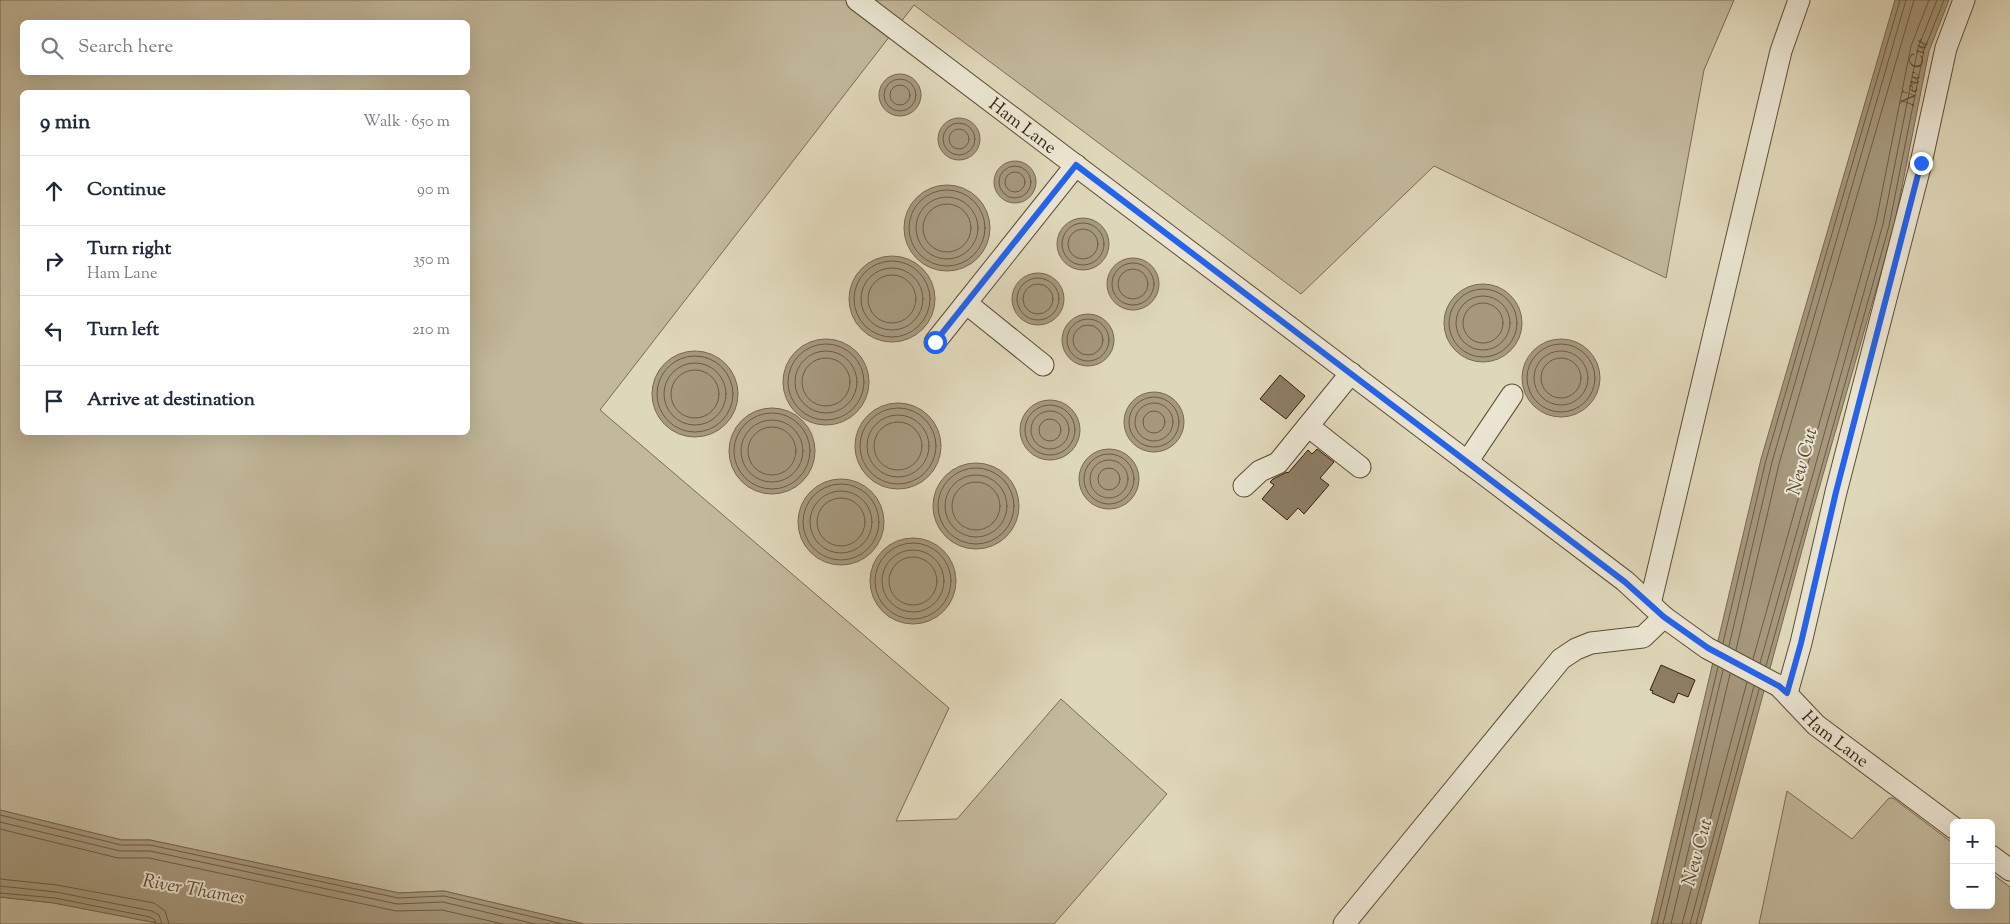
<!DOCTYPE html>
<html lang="en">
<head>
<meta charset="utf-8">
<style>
	body { margin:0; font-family:"Sorts Mill Goudy",serif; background:#f6f6f7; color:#1f2937 }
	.controls { position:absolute; right:15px; bottom:15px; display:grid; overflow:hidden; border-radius:8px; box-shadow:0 5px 20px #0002 }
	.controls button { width:45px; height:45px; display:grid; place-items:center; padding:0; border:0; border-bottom:1px solid #e0e1e3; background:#fff; color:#1f2937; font:25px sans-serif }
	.stop { position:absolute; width:15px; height:15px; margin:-11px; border:4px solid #2563eb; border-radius:50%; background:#fff }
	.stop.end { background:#2563eb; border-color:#fff; box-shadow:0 1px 5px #0008 }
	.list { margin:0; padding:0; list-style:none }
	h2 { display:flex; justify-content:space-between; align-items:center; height:65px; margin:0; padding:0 20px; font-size:21px }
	h2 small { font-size:16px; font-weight:400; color:#747a83 }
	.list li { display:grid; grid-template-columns:32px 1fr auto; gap:15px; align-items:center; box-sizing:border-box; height:70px; padding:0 20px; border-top:1px solid #e0e1e3 }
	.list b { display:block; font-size:19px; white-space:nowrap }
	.list p { margin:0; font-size:16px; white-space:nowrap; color:#747a83 }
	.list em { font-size:16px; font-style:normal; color:#747a83 }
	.icon { flex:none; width:28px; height:28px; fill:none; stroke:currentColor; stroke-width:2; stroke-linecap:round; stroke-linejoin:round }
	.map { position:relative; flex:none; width:2010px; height:924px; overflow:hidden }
	.search { position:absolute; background:#fff; box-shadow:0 5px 20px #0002; left:20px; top:20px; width:450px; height:55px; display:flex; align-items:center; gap:12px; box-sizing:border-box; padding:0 18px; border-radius:8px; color:#747a83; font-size:19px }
	.panel { position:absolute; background:#fff; box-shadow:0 5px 20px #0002; left:20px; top:90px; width:450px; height:345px; border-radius:8px }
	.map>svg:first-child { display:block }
</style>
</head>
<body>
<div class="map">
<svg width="2010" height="924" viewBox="0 0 2010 924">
	<rect width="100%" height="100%" fill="#dfd7b9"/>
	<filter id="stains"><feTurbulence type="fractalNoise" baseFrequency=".004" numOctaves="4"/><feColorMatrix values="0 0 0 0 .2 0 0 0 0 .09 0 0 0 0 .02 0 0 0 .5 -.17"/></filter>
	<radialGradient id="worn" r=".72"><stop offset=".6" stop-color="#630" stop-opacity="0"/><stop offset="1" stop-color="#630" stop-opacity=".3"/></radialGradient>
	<path fill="#c2b89b" stroke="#7b6b52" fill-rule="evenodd" d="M0,0h1734l-30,70 -38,208 -232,-112 -133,128 -387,-289 -314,405 349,298 -53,113 61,-2 104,-120 106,95 -113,130h-470l-140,-33 -45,2 -249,-53h-28l-122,-30zM22,22h446v50h-446zM22,92h446v340h-446z
		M1787,791l65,48 37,-41h4l61,46v61h37v-32l19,14v37h-251z
		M0,897l54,6 108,21h-162z"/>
	<path fill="#a5987d" stroke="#78674f" d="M1895,0h54l-20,51 -35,176 -82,286 -111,411h-50l110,-465z
		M879 95a21 21 0 1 1 42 0a21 21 0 1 1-42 0Z
		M938 139a21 21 0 1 1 42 0a21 21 0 1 1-42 0Z
		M994 182a21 21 0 1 1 42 0a21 21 0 1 1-42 0Z
		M904 228a43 43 0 1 1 86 0a43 43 0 1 1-86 0Z
		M1057 244a26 26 0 1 1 52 0a26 26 0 1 1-52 0Z
		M849 299a43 43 0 1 1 86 0a43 43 0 1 1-86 0Z
		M1107 284a26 26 0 1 1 52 0a26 26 0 1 1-52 0Z
		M1012 299a26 26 0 1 1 52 0a26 26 0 1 1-52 0Z
		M1444 323a39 39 0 1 1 78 0a39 39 0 1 1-78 0Z
		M1062 340a26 26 0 1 1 52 0a26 26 0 1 1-52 0Z
		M783 382a43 43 0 1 1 86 0a43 43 0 1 1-86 0Z
		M1522 378a39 39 0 1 1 78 0a39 39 0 1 1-78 0Z
		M652 394a43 43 0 1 1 86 0a43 43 0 1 1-86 0Z
		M1124 422a30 30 0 1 1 60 0a30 30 0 1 1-60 0Z
		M1020 430a30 30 0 1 1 60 0a30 30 0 1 1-60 0Z
		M855 446a43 43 0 1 1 86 0a43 43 0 1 1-86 0Z
		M729 451a43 43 0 1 1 86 0a43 43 0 1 1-86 0Z
		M1079 479a30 30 0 1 1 60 0a30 30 0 1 1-60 0Z
		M933 506a43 43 0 1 1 86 0a43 43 0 1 1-86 0Z
		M798 522a43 43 0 1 1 86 0a43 43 0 1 1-86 0Z
		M870 581a43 43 0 1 1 86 0a43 43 0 1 1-86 0Z
		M0,810l122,30h28l249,53 45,-2 140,33h-422l-108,-21 -54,-6z"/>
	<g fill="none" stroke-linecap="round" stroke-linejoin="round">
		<g stroke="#6c5b43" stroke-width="1">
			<circle cx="900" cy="95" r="16"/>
			<circle cx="900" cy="95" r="10"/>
			<circle cx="959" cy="139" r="16"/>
			<circle cx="959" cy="139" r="10"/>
			<circle cx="1015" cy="182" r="16"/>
			<circle cx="1015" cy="182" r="10"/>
			<circle cx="947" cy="228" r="38"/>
			<circle cx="947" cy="228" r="31"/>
			<circle cx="947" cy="228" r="24"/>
			<circle cx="1083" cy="244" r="21"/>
			<circle cx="1083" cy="244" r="15"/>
			<circle cx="892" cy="299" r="38"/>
			<circle cx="1133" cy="284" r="21"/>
			<circle cx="892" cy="299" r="31"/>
			<circle cx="1133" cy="284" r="15"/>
			<circle cx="892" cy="299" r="24"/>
			<circle cx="1038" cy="299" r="21"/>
			<circle cx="1038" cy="299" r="15"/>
			<circle cx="1483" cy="323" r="34"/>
			<circle cx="1483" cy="323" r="27"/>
			<circle cx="1483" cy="323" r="20"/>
			<circle cx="1088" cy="340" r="21"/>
			<circle cx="1088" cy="340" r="15"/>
			<circle cx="826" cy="382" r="38"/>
			<circle cx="1561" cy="378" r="34"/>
			<circle cx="826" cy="382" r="31"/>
			<circle cx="1561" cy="378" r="27"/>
			<circle cx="695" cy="394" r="38"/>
			<circle cx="826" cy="382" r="24"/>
			<circle cx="1561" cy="378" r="20"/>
			<circle cx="695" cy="394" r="31"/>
			<circle cx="695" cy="394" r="24"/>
			<circle cx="1154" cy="422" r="25"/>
			<circle cx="1154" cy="422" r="19"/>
			<circle cx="1050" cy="430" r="25"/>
			<circle cx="898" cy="446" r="38"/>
			<circle cx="1154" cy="422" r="11"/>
			<circle cx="1050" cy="430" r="19"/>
			<circle cx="772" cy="451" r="38"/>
			<circle cx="898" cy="446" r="31"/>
			<circle cx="1050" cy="430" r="11"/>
			<circle cx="772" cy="451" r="31"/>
			<circle cx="898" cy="446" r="24"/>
			<circle cx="772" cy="451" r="24"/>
			<circle cx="1109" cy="479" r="25"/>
			<circle cx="1109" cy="479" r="19"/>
			<circle cx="1109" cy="479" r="11"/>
			<circle cx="976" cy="506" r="38"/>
			<circle cx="976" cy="506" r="31"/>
			<circle cx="976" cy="506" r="24"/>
			<circle cx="841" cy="522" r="38"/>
			<circle cx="841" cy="522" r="31"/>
			<circle cx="841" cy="522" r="24"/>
			<circle cx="913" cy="581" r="38"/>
			<circle cx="913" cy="581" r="31"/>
			<circle cx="913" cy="581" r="24"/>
			<path d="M1723,643l43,-183 134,-460"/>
			<path d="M1729,646l43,-184 134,-462"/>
			<path d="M1736,650l43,-186 135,-464"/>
			<path d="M1753,659l123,-437 35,-176 18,-46"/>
			<path id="s1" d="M1760,663l123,-439 35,-176 19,-48"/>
			<path d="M1766,666l123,-440 35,-176 20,-50"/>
			<path d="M0,815l121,30h29l248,53 46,-2 119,28"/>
			<path d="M0,822l120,29h30l247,53 46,-2 92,22"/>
			<path d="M0,829l118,29h31l247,53 46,-1 61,14"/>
			<path d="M0,879l57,6 97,18 11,8 4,13"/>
			<path d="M0,886l56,6 96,19 7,4 3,9"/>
			<path d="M0,893l55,5 95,19 5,3v4"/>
			<path d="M1657,924l61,-257"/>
			<path d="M1663,924l60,-254"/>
			<path d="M1671,924l59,-250"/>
			<path d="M1682,924l65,-242"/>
			<path d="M1690,924l64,-238"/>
			<path d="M1696,924l63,-235"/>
		</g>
	</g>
	<path fill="#8d7e65" stroke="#341e09" d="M1280,375l25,21 -19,23 -26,-20z
		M1317,449l17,13 -14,16 9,7 -25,29 -6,-6 -11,12 -25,-21 12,-14 -4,-3 3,-3 14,-7 1,1 20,-23 4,4z
		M1661,665l34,15 -7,17 -10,-4 -4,10 -22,-10 1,-2 -3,-1z"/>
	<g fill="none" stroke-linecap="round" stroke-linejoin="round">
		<g stroke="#5f4c35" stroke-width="23">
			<g id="minor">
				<path id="s2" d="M857,0l768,581 39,36 43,31 72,38 37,39 138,103"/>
				<path d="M966,303l77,62"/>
				<path d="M935,342l141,-177"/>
				<path d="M1308,426l52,41"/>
				<path d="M1467,462l45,-67"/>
				<path d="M1244,486l16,-15 18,-8 73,-90"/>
				<path d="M1650,604l131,-553 18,-51"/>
				<path d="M1787,693l14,-50 35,-151 85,-329 25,-115 18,-48"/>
				<path d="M1991,856l19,14"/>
				<path d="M1344,924l217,-265 15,-10 15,-6 52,-6 21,-20"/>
			</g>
		</g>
		<use href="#minor" stroke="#eae5d2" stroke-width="21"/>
	</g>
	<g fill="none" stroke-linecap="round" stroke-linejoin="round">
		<path stroke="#2563eb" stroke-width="6" d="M935,342l141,-177 549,417 39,35 44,31 71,38 8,7 14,-50 35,-151 85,-329"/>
	</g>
	<g text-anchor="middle" stroke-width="4" stroke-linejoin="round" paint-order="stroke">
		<g font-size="18" fill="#341e09" stroke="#eae5d2">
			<text dy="6" stroke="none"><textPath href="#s2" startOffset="208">Ham Lane</textPath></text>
			<text dy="6" stroke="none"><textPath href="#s2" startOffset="1228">Ham Lane</textPath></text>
		</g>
		<g font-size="19" font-style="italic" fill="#5c4932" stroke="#eae5d2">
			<text dy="7" stroke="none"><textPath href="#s1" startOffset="611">New Cut</textPath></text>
			<text transform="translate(1801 461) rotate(-75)" y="7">New Cut</text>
			<text transform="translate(1696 852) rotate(-75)" y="7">New Cut</text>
			<text transform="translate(194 888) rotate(10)" y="7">River Thames</text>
		</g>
	</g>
	<rect width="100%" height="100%" filter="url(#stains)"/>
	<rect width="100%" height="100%" fill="url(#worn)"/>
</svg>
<div class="controls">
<button>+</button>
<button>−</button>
</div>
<div class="stop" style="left:935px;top:342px"></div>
<div class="stop end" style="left:1921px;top:163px"></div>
<div class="search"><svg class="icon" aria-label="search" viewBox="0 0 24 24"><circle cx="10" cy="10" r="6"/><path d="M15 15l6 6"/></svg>Search here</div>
<section class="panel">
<h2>9 min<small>Walk · 650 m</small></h2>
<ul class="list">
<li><svg class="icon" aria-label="ahead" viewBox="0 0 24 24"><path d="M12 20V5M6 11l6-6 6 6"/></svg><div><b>Continue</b></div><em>90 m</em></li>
<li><svg class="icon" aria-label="right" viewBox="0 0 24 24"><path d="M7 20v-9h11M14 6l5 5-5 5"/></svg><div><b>Turn right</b><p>Ham Lane</p></div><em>350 m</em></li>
<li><svg class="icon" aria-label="left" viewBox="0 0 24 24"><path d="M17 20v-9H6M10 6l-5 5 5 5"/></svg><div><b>Turn left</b></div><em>210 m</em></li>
<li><svg class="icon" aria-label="arrive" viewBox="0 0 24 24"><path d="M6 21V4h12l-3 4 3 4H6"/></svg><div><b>Arrive at destination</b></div></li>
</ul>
</section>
</div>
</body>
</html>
